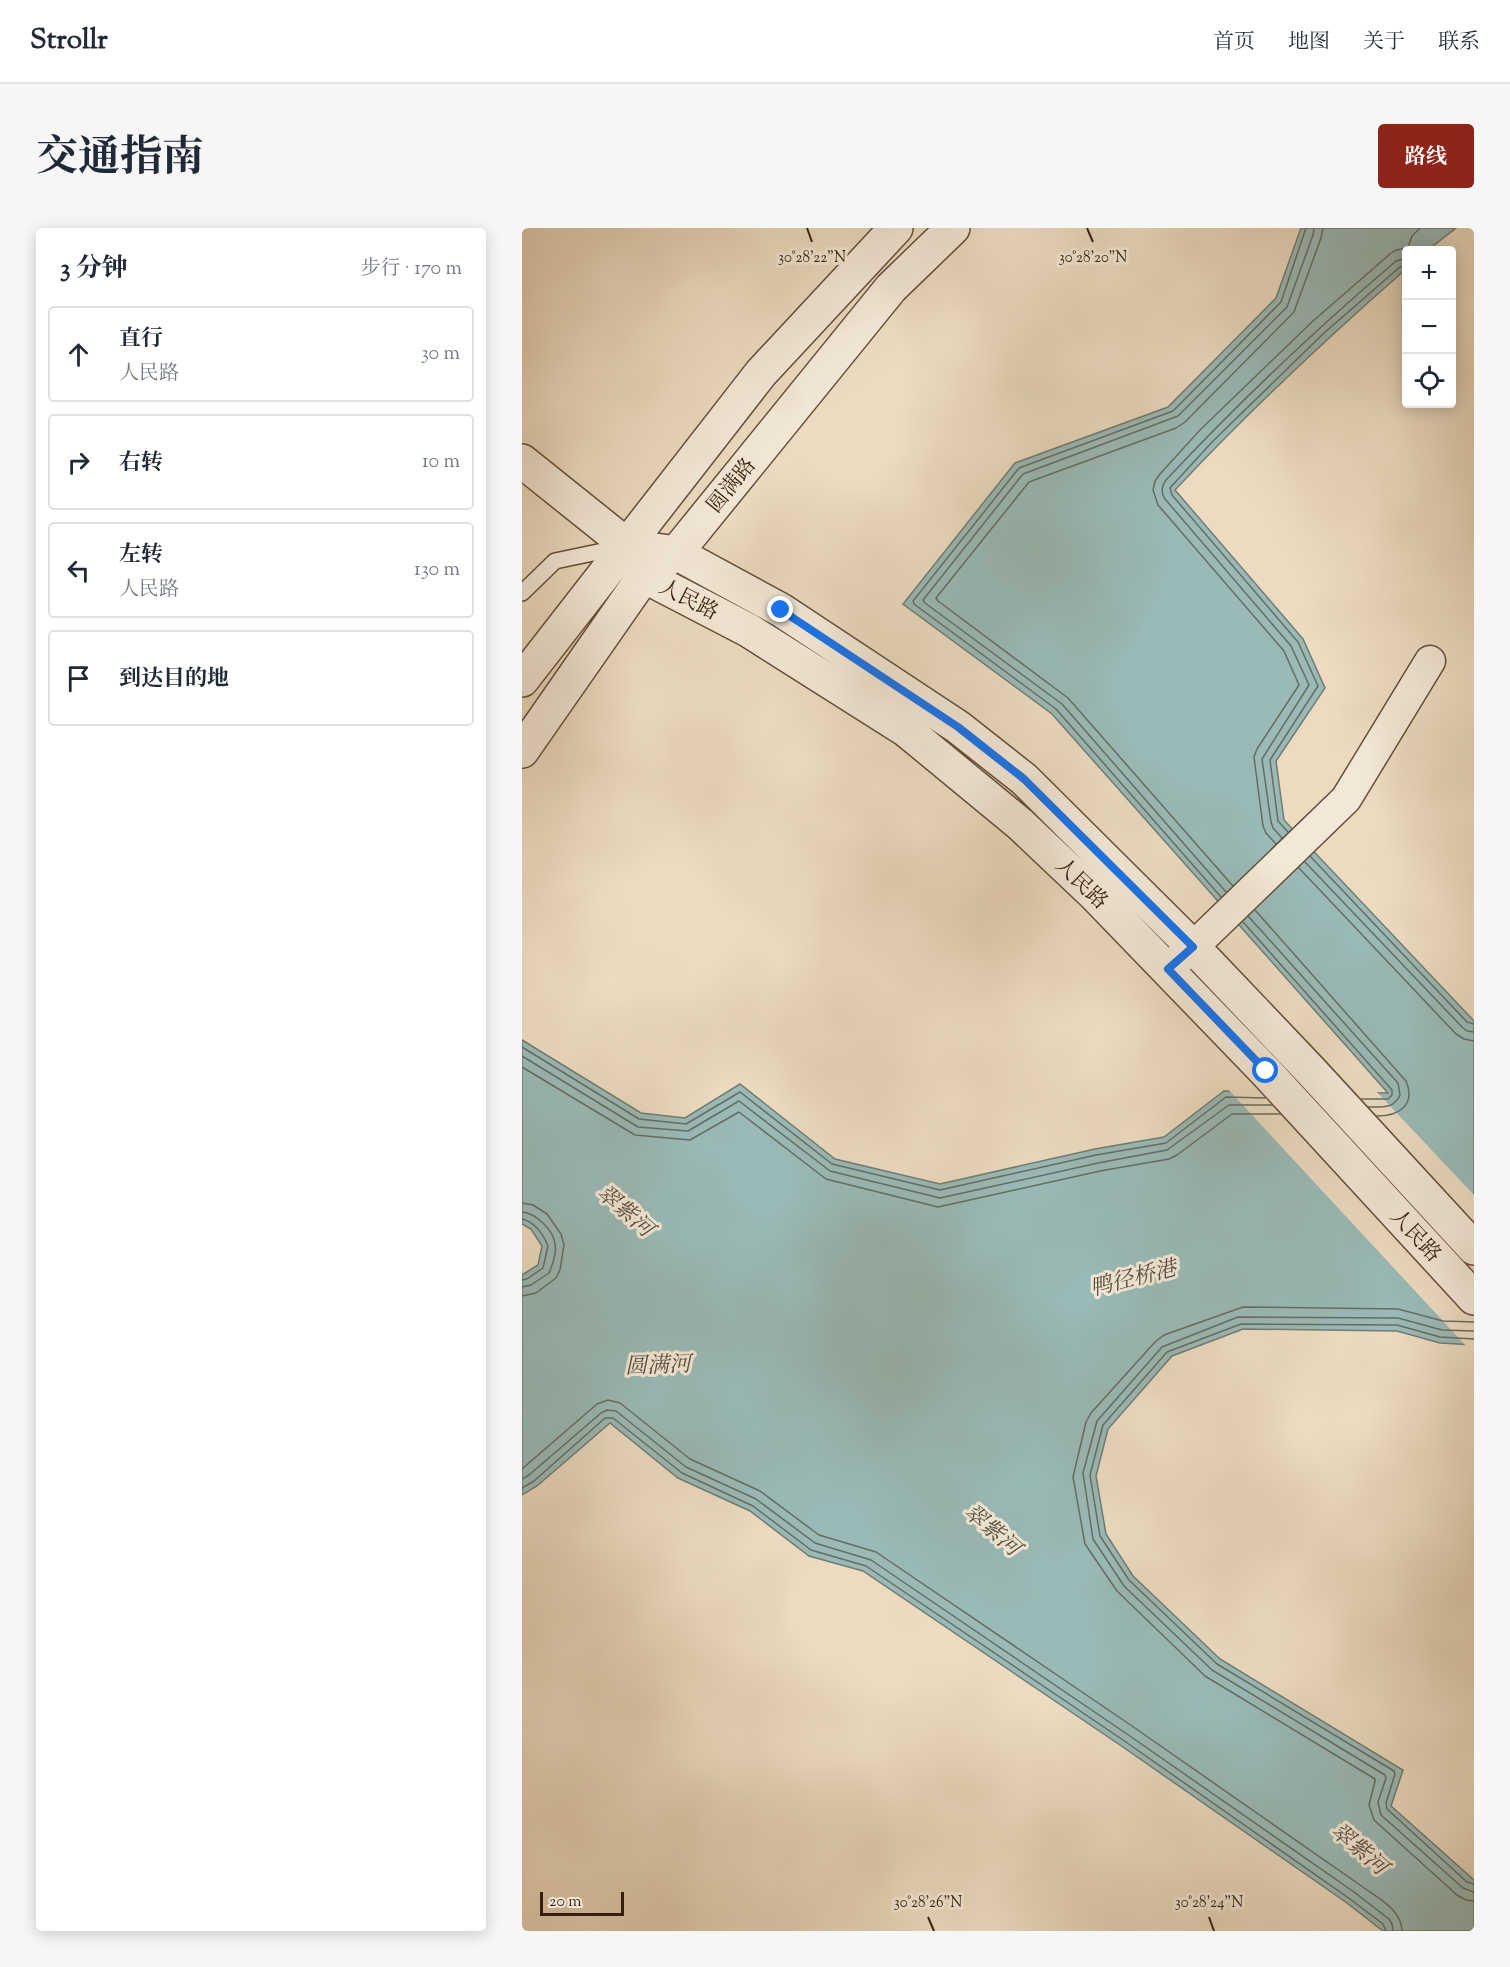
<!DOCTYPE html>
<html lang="zh">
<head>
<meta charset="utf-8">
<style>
	body { margin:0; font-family:"Sorts Mill Goudy","Noto Serif SC",serif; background:#f6f6f7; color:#1f2937 }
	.controls { position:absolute; right:18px; top:18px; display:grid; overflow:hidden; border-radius:6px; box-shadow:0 3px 15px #0003 }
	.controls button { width:54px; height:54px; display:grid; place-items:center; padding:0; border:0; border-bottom:2px solid #e0e1e3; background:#fff; color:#1f2937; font:30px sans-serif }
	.scale { position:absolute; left:18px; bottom:15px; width:84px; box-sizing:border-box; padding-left:6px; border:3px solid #371f0d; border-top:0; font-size:16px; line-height:21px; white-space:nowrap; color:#371f0d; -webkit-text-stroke:4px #f3e8d7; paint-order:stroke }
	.stop { position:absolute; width:18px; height:18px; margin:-14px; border:4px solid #1a73e8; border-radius:50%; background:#fff }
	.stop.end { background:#1a73e8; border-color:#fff; box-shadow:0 2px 6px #0008 }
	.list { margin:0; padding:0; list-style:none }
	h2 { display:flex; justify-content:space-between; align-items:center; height:78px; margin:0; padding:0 24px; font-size:26px }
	h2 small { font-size:20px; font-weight:400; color:#747a83 }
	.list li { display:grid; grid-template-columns:39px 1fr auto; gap:18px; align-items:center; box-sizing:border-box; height:96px; margin:0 12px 12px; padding:0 12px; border:2px solid #e0e1e3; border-radius:6px }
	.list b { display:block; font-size:22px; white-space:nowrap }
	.list p { margin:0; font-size:20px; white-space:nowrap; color:#747a83 }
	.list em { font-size:20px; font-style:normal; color:#747a83 }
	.icon { flex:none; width:33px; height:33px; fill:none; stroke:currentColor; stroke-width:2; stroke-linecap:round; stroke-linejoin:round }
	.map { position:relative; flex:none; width:952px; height:1703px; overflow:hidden; border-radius:6px }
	header { display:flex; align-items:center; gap:36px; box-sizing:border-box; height:84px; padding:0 30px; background:#fff; border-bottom:2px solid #e0e1e3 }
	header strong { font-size:28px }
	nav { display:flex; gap:33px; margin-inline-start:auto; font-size:21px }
	.intro { display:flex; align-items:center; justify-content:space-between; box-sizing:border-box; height:144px; padding:0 36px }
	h1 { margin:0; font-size:42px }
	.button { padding:15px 27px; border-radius:6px; background:#8f2418; color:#fff; font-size:21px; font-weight:700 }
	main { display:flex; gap:36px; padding:0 36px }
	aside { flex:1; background:#fff; border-radius:6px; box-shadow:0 3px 15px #0003 }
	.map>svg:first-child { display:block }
</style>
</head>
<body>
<header>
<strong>Strollr</strong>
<nav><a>首页</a><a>地图</a><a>关于</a><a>联系</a></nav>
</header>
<div class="intro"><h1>交通指南</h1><a class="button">路线</a></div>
<main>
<aside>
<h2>3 分钟<small>步行 · 170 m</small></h2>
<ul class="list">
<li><svg class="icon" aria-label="ahead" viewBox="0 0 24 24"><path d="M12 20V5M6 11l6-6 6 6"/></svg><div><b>直行</b><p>人民路</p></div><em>30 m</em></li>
<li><svg class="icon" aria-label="right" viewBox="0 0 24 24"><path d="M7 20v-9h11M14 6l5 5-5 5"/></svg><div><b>右转</b></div><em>10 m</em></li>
<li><svg class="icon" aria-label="left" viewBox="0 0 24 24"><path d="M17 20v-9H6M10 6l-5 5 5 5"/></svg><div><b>左转</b><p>人民路</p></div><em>130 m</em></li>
<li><svg class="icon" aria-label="arrive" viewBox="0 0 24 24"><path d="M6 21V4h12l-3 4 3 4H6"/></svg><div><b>到达目的地</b></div></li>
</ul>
</aside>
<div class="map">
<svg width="952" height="1703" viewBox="0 0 952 1703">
	<rect width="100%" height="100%" fill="#ecdbc1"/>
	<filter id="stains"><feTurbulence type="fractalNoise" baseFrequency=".00333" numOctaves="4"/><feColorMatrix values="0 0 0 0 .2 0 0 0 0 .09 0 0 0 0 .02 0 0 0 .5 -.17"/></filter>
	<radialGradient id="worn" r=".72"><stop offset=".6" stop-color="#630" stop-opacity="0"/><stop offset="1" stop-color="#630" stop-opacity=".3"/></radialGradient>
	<path fill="#99bab7" stroke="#727c73" stroke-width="1.5" d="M779,0h155l-28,22h-22v19c-80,70 -158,143 -231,221l128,149 22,49 -49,73 8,59 190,201v324l-34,-2 -43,-12 -154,-2 -71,27 -64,73 -12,47 10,58 27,42 87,83 183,111 -12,36 83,74v51h-91l-36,-28 -227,-158 -257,-174 -54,-15 -59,-45 -72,-33 -68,-55 -73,63 -15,9v-220l16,-10 4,-19 -11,-17 -9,-5v-184l119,73 44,5 55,-34 95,75 105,25 155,-35 69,-12 60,-46 164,2 -336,-379 -149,-110 112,-141 153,-56 108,-109z"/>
	<path fill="#ecdbc1" d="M705,860l148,2 99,105v153l-7,-1z"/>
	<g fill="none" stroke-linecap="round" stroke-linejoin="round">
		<path stroke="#686c62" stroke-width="1.5" d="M766,604l-10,-11 -8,-61 48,-74 -20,-44 -126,-147 -2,-7 42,-46 112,-109 76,-66 6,-2
			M760,610l-9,-10 -2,-6 -9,-63 47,-74 -18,-39 -126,-147c-4,-6 -4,-12 1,-19 72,-77 149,-150 230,-219l10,-3
			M754,616l-10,-11 -3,-7 -9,-69 3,-8 42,-64 -15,-34 -126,-146 -5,-15 2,-9 5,-7 40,-44 113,-109 77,-67 6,-4 12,-2 4,-12 8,-8
			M788,628l157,166 7,2
			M783,634l157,165 5,4 7,1
			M777,640l157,166 8,5 10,2
			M711,658l-165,-188 -130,-97 -2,-3 93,-116 147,-54 9,-6 109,-110 27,-74 2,-10
			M704,664l-164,-188 -137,-101 -2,-3 100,-126 155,-58 109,-109 26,-72 1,-7
			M699,669l-165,-188 -142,-105 -1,-3 106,-133 154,-57 108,-109 25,-74
			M733,682l151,171c10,24 -7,35 -29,35
			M726,688l150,167 2,12c-6,14 -18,12 -32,12
			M721,694l149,168v5l-4,4h-27
			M0,819l117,72 47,5 54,-32 92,72 108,26 156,-35 70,-12 60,-46 39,1
			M0,828l116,71 50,4 51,-30 91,70 110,27 158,-35 69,-13 62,-45h43
			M0,839l113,68 55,5 49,-28 87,67 112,28 162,-36 69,-12 8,-4 55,-41h49
			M0,975l11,2 14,9 14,20 3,11 -4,25 -4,8 -20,15 -14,3
			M0,984c14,1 32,19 33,32 2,9 -3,22 -6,29l-18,12 -9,2
			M0,991c13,3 21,15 26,27l-5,22 -16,11 -5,1
			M952,1094l-31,-1 -45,-12 -155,-2 -79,28 -9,7 -64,71 -5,9 -13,55 12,67 32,47 88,85 170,103v2l-6,24 5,15 83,75 9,5 8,1
			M952,1103l-32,-1 -44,-12 -160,-1 -76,30 -65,74 -14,52 10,66 31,47 88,84 173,105 1,3 -8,24 3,13 82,73 11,4
			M952,1111l-34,-2 -43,-12 -156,-1 -74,28 -64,73 -13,50 10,61 29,44 88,84 177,107 1,3 -9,29 1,6 80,73 7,2
			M0,1241l75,-65 11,-4 12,3 70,56 70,32 59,44 57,17 256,174 228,159c16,12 42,24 42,46
			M0,1251l7,-4 72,-62 6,-3 9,1 70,56 70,32 59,44 56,17 256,174 227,158 35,27 3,5 1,7
			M0,1260l12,-7 71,-63h8l69,55 71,33 58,44 55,16 257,174 227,159 33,25 3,7"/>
		<g stroke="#644e3a" stroke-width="18">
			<path id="service" d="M0,365l33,-32 67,-14"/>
		</g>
		<g stroke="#644e3a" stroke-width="33">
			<path id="minor" d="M652,735l19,-16 153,-148 84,-138"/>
		</g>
		<g stroke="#644e3a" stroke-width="36">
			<path id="tertiary" d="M0,233l106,85 16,30 104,54 158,100 114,94 75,71 171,177 208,226
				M106,318l48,7 105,57 177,117 66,52 169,168 118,124 163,177
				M0,452l239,-307 135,-145
				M0,523l122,-175 32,-23 215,-265 62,-60"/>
		</g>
		<use href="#service" stroke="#f3e8d7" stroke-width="15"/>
		<use href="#minor" stroke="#f3e8d7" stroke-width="30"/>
		<use href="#tertiary" stroke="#f3e8d7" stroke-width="33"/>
	</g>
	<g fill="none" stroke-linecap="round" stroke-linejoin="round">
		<path stroke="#1a73e8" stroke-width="8" d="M259,382l177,117 66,52 169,168 -25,22 98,102"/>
	</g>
	<path fill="none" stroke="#371f0d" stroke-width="2" d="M285,0l5,14M565,0l6,14M406,1689l6,14M687,1689l5,14"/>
	<g text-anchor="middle" stroke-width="6" stroke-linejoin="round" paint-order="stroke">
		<g font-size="21" fill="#371f0d" stroke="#f3e8d7">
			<text transform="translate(209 257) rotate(-51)" y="7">圆满路</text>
			<text transform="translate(167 371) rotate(27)" y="7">人民路</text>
			<text transform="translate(560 655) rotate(44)" y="7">人民路</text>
			<text transform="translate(894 1007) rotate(47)" y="7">人民路</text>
		</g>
		<g font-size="22" font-style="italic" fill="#544e40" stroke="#f3e8d7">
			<text transform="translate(104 982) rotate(41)" y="8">翠紫河</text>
			<text transform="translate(611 1049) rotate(-14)" y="8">鸭径桥港</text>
			<text transform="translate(136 1136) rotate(-2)" y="8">圆满河</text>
			<text transform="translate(471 1301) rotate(41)" y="8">翠紫河</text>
			<text transform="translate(838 1620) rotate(41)" y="8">翠紫河</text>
		</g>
	</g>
	<g font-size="15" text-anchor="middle" fill="#371f0d" stroke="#f3e8d7" stroke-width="6" stroke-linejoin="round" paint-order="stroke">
		<text x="571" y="34">30°28'20"N</text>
		<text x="290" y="34">30°28'22"N</text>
		<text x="406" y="1679">30°28'26"N</text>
		<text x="687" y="1679">30°28'24"N</text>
	</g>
	<rect width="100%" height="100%" filter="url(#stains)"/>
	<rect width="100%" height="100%" fill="url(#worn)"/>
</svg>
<div class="controls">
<button>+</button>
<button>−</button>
<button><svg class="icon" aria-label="locate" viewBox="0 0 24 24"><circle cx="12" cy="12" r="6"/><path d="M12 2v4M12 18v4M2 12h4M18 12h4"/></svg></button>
</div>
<div class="scale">20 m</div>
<div class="stop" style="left:744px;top:843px"></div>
<div class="stop end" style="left:259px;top:382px"></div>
</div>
</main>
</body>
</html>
